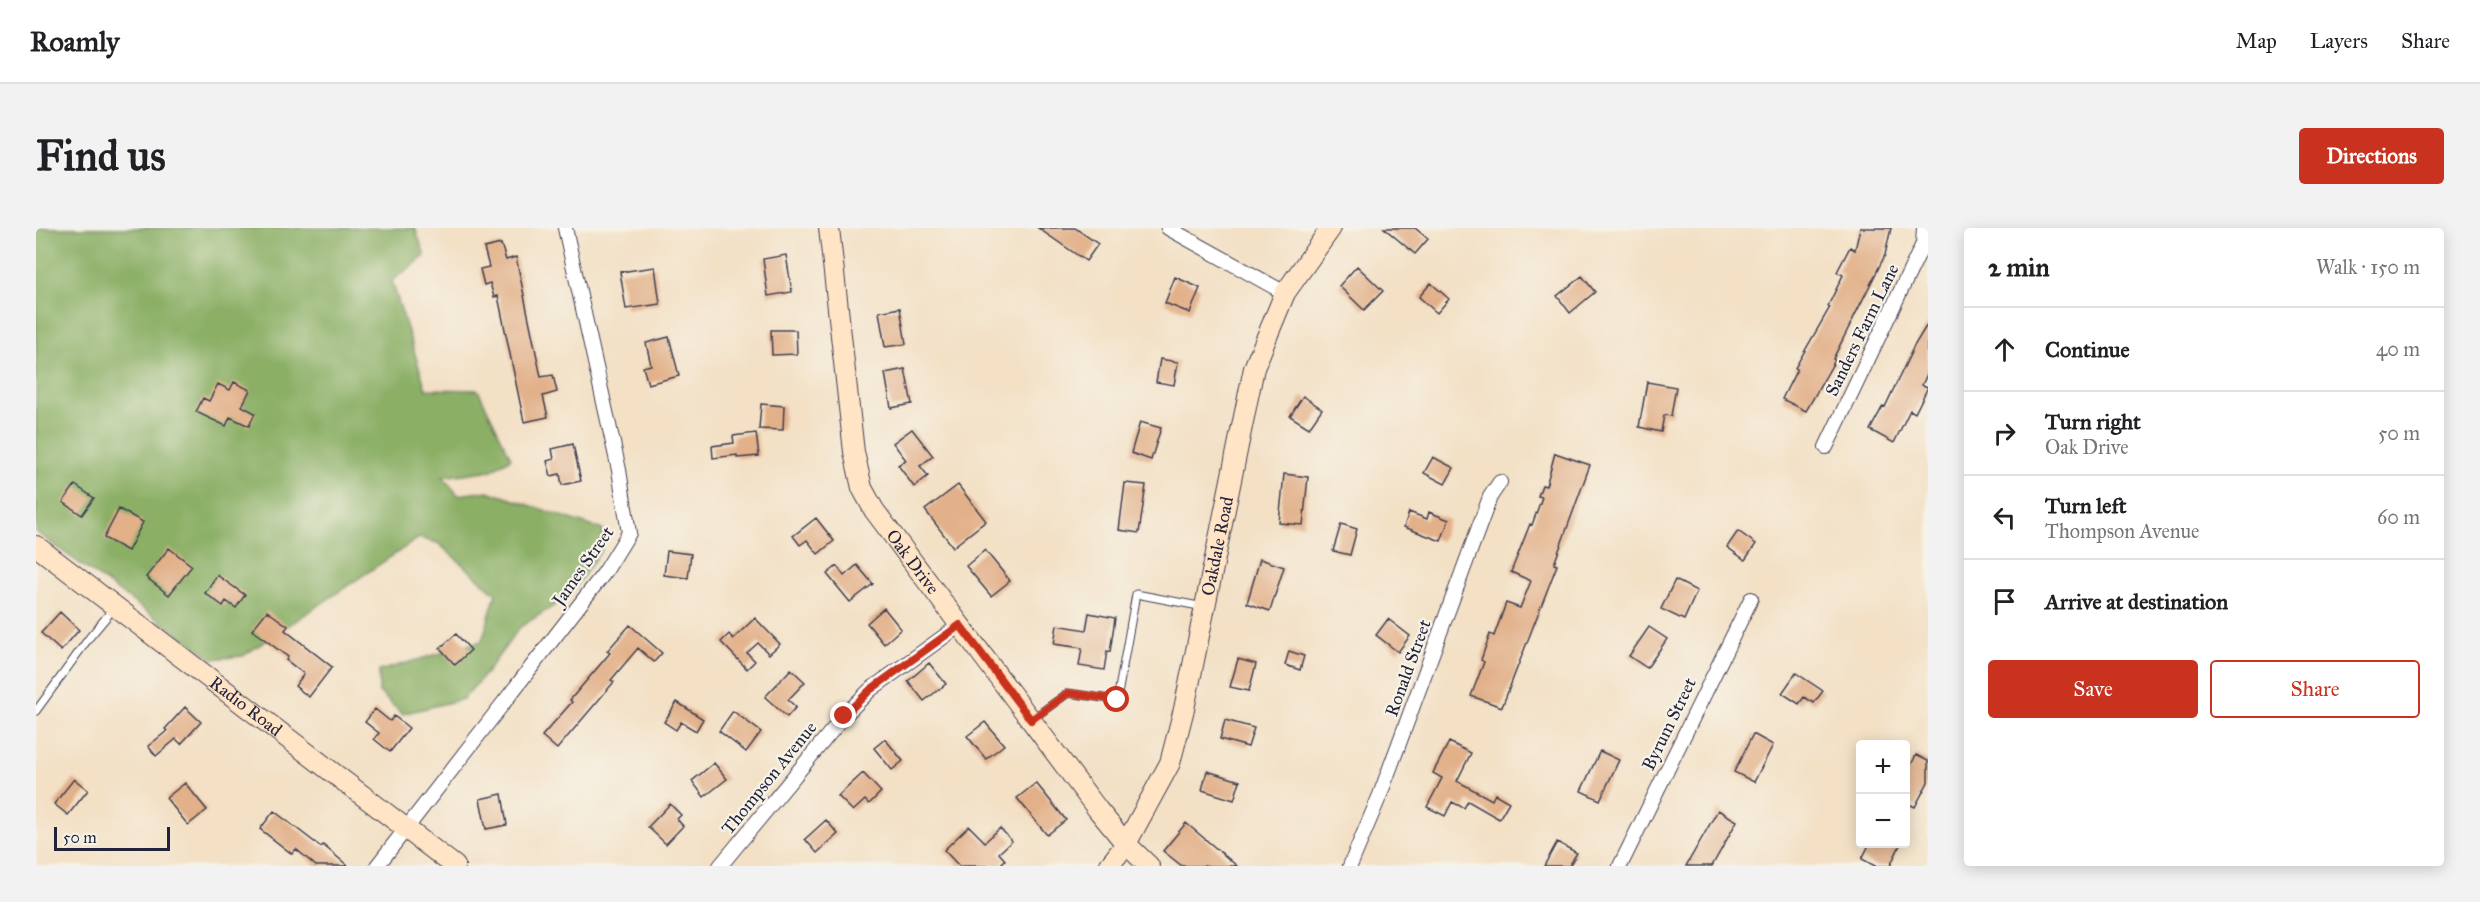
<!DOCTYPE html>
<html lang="en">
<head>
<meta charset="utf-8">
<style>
	body { margin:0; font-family:"IM FELL Great Primer",serif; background:#f2f2f2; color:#202124 }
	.controls { position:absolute; right:18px; bottom:18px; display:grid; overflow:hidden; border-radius:6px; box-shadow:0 3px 15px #0003 }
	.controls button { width:54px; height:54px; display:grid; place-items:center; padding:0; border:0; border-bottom:2px solid #e0e0e0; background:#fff; color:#202124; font:30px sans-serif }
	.scale { position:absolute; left:18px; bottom:15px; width:116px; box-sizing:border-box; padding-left:6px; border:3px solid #22223b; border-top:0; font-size:16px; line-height:21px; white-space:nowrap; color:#22223b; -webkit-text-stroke:4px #f7f3e8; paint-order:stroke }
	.stop { position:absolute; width:18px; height:18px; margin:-14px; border:4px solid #c8321e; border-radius:50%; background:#fff }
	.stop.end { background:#c8321e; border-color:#fff; box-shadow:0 2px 6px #0008 }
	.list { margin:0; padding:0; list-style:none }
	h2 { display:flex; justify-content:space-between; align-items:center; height:78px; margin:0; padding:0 24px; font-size:26px }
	h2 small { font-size:20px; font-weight:400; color:#757577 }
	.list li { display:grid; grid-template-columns:39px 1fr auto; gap:18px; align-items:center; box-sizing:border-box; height:84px; padding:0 24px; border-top:2px solid #e0e0e0 }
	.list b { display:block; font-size:22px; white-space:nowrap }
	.list p { margin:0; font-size:20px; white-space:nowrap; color:#757577 }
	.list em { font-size:20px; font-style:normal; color:#757577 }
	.actions { display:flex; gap:12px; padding:18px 24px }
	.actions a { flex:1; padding:14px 0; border:2px solid #c8321e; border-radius:6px; text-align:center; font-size:21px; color:#c8321e }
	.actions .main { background:#c8321e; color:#fff }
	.icon { flex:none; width:33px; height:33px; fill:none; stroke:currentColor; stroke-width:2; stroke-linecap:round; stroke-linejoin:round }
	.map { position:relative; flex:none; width:1892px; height:638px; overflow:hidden; border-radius:6px }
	header { display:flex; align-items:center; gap:36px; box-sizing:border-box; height:84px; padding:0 30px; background:#fff; border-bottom:2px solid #e0e0e0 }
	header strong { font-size:28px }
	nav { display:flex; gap:33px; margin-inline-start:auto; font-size:21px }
	.intro { display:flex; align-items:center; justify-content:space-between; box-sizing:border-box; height:144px; padding:0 36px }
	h1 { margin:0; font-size:42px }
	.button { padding:15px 27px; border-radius:6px; background:#c8321e; color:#fff; font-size:21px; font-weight:700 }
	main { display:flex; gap:36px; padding:0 36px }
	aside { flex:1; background:#fff; border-radius:6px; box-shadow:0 3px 15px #0003 }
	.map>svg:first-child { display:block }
</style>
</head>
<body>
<header>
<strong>Roamly</strong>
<nav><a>Map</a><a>Layers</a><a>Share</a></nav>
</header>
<div class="intro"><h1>Find us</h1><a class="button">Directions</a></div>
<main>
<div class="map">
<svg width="1892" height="638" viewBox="0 0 1892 638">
	<rect width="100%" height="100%" fill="#f7f3e8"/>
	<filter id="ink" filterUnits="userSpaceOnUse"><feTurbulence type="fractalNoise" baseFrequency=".0167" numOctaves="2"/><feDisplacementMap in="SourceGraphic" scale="12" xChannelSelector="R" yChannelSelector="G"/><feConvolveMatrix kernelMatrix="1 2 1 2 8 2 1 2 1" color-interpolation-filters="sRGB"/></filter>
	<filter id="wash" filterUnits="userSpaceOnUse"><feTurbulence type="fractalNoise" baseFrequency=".008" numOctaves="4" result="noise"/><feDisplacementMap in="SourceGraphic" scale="24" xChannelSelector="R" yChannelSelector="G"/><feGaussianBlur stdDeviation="1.35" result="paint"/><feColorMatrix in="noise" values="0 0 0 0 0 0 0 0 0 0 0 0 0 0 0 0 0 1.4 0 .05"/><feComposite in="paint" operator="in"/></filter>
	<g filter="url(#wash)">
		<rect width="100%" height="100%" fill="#f3e0c5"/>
		<path fill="#8aaf65" stroke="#566850" stroke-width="1.5" d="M0,0h379l10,28 -33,25 34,108 52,1 33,68 -19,12 -49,7 15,18 30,-4 115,39 -2,21 -33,46 -48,30 -34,46 -23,26 -61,15 -23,-22v-21l103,-30 14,-47 -58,-51 -19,-5 -176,118 -30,3 -177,-127z"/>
		<g id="blocks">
			<path fill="#e2b089" d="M1002,0h37l23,16 -12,17z
				M1348,0h31l13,11 -13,15z
				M1824,0h31l-6,27 -52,104 2,1 -29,51 -24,-12 15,-30 -2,-1 35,-61 -2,-1 15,-31 -6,-3 13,-25 5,3z
				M465,16l5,16 10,-3 25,120 12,-2 4,17 -14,4 5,21 -24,5 -26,-126 -4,1 -4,-14 -6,2 -4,-16 9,-2 -5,-19z
				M750,27l6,37 -24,4 -5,-37z
				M1321,38l26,25 -19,19 -25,-24z
				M619,39l5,37 -34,5 -6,-37z
				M1546,48l13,16 -25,21 -13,-17z
				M1139,49l25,11 -10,25 -25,-10z
				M1395,55l18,16 -12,14 -18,-16z
				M864,80l6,36 -21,3 -6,-35z
				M1892,95v49l-6,13 6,2 -13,26 -5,-3 -16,33 -24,-13 13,-24 2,1 29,-61z
				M735,102h25l1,24 -25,1z
				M633,109l10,39 -31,8 -5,-17 8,-2 -5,-22z
				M1124,131l18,3 -4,23 -18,-3z
				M869,141l7,35 -21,4 -6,-35z
				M198,154l16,8 -8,16 13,7 -6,13 -19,-9 -4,9 -30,-14 7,-14 6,3 9,-17 12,6z
				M1611,154l29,5 -5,29 -7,-1 -3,17 -22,-5z
				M1267,168l19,13 -13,19 -19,-12z
				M725,176l23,2 -1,24 -24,-1z
				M1104,194l21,6 -10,32 -20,-7z
				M876,201l21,27 -13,10 8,10 -14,11 -16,-22 8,-5 -13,-17z
				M720,205l3,23 -22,2v-3l-24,3 -1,-12 22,-3 -1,-7z
				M537,216l8,37 -19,4 -2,-11 -9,2 -4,-15 7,-2 -2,-10z
				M1519,225l35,12 -36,99 3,1 -55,142 -31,-11 13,-34 -3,-2 9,-26 4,2 12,-33 14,5 11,-27 -20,-9 19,-48 2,1 10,-28 -4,-1 4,-11 4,1z
				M1397,229l21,11 -9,16 -21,-11z
				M1248,246l24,3 -5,48 -24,-2z
				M1089,255l21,2 -7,48 -20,-3z
				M39,257l19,13 -12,17 -19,-13z
				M922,257l28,36 -33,26 -28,-37z
				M83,281l24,13 -15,29 -24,-13z
				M1373,284l18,7 2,-7 20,8 -8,21 -37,-14z
				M780,290l18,23 -16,13 -11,-14 -7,5 -7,-9z
				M1305,296l16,5 -7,26 -17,-4z
				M1702,303l18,13 -11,16 -18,-13z
				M133,320l23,18 -23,29 -23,-18z
				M949,322l25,31 -19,15 -25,-30z
				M631,323l24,3 -3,24 -24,-3z
				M1224,331l24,8 -14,44 -23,-8z
				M821,337l16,19 -23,18 -23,-28 10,-8 7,10z
				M181,347l28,20 -9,13 -10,-7 -3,5 -18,-13z
				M1639,352l22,11 -13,29 -23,-11z
				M848,380l17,21 -17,15 -17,-21z
				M231,383l21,15 -3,4 47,37 -23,30 -14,-11 9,-12 -18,-14 2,-3 -36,-27z
				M24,384l19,18 -18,21 -20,-18z
				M1053,385l26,5 -5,34 -3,-1 -3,19 -25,-4 3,-18 -28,-4 3,-19 29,5z
				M719,390l25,26 -11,10 -11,-11 -11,10 8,8 -8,8 -26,-27 8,-8 4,5z
				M1352,391l22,17 -12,16 -22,-17z
				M594,397l32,28 -8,9 -16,-14 -27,32 3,2 -57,67 -15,-13 30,-34 -2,-2 40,-47 -3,-2z
				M1613,399l18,12 -20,29 -18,-12z
				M420,406l15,16 -16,15 -15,-17z
				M1253,423l15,5 -4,14 -15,-5z
				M1202,431l18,5 -7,27 -19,-4z
				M893,435l17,21 -22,17 -16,-20z
				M755,441l14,13 -17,18 8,7 -9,10 -22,-20z
				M1760,445l27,18 -9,12 -10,-6 -5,7 -17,-11z
				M641,474l26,17 -7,12 -15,-9 -5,8 -12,-8z
				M149,479l16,15 -20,22 -5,-5 -20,17 -8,-10 19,-15 -2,-2z
				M339,481l15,12 4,-5 15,12 -19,24 -16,-13 5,-6 -14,-11z
				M697,483l28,21 -15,20 -27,-21z
				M1189,492l29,8 -6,19 -28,-8z
				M949,494l19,23 -18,14 -19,-23z
				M1717,506l20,11 -19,37 -20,-10z
				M849,511l18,22 -11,9 -18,-22z
				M1413,514l22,11 -14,28 35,19 3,-6 14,8 -10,17 -31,-18 -4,7 -12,-6 -7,14 -18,-9 15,-29 -9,-5z
				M1564,523l19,9 -19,40 -19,-9z
				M1880,527l12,6v21l-13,25 -10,-5v-25z
				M678,535l13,16 -23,18 -12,-16z
				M1171,543l33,10 -6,19 -32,-10z
				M827,545l18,19 -12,12 -4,-4 -12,11 -15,-15z
				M38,551l14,11 -20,25 -14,-11z
				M149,555l22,27 -19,15 -22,-27z
				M1000,555l30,37 -19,15 -30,-37z
				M466,566l5,31 -21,4 -6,-30z
				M634,576l11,11 -4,4 6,7 -17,18 -18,-17z
				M1682,582l19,11 -25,45h-26z
				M238,583l47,36 2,-2 25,21h-32l-20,-17 -4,5 -32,-25z
				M790,592l12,14 -21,19 -12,-14z
				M1150,595l51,43h-55l-19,-15z
				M933,598l16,16 15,-14 12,13 -13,12 6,7 -6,6h-40l-15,-16z
				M1521,614l20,11 -8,13h-25z
				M1834,615h31l-11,23h-15l-13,-7z"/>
		</g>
	</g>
	<g filter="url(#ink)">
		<use href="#blocks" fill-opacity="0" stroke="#413e50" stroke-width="1.5"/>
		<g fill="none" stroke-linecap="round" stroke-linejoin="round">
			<g stroke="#413e50" stroke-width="9">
				<path id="lane" d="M0,483l53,-73 25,-30
					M996,491l36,-26 49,7 19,-106 68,13"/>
			</g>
			<g stroke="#413e50" stroke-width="16">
				<path id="street" d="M1132,0l117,65
					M1790,219l97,-203 1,-16
					M341,638l228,-294 24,-39 -10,-63 -54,-242
					M684,638l124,-150 26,-26 90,-65
					M1314,638l30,-71 110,-298 10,-15
					M1584,638l131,-267"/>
			</g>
			<g stroke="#413e50" stroke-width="22">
				<g id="secondary">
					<path id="s1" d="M793,0l25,224 8,36 12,22 224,300 28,34 23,22"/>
					<path id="s2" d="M0,318l419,320"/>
					<path id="s3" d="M1073,638l17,-22 44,-81 14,-54 70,-341 31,-75 46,-65"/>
				</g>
			</g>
			<use href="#lane" stroke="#fff" stroke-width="7"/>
			<use href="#street" stroke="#fff" stroke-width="14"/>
			<use href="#secondary" stroke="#ffe4c6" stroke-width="20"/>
		</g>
	</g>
	<g fill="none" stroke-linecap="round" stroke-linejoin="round" filter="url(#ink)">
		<path stroke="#c8321e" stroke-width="8" d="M808,488l26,-26 90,-65 71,95 37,-27 49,7"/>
	</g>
	<g text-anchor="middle" stroke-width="4.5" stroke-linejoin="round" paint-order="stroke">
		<g font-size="18" fill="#22223b" stroke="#f7f3e8">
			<text transform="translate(1826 102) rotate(-64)" y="6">Sanders Farm Lane</text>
			<text dy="6" stroke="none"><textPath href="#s3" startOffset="342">Oakdale Road</textPath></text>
			<text dy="6" stroke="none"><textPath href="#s1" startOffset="352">Oak Drive</textPath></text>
			<text transform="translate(547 338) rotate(-55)" y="6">James Street</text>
			<text transform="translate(1372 440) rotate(-70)" y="6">Ronald Street</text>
			<text dy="6" stroke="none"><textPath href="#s2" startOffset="264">Radio Road</textPath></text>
			<text transform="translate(1633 496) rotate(-64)" y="6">Byrum Street</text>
			<text transform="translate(733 550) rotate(-51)" y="6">Thompson Avenue</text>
		</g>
	</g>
</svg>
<div class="controls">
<button>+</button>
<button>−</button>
</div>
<div class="scale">50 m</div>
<div class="stop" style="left:1081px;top:472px"></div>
<div class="stop end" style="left:808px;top:488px"></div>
</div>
<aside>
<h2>2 min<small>Walk · 150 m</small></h2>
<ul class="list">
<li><svg class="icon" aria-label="ahead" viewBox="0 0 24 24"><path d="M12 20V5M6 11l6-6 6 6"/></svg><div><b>Continue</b></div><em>40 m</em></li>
<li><svg class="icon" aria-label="right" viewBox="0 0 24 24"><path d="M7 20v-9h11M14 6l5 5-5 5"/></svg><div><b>Turn right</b><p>Oak Drive</p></div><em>50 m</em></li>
<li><svg class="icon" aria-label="left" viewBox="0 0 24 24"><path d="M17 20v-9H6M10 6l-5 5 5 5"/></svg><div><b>Turn left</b><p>Thompson Avenue</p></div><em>60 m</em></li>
<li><svg class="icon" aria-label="arrive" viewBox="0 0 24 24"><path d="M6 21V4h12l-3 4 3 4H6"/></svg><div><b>Arrive at destination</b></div></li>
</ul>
<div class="actions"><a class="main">Save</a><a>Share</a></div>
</aside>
</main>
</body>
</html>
